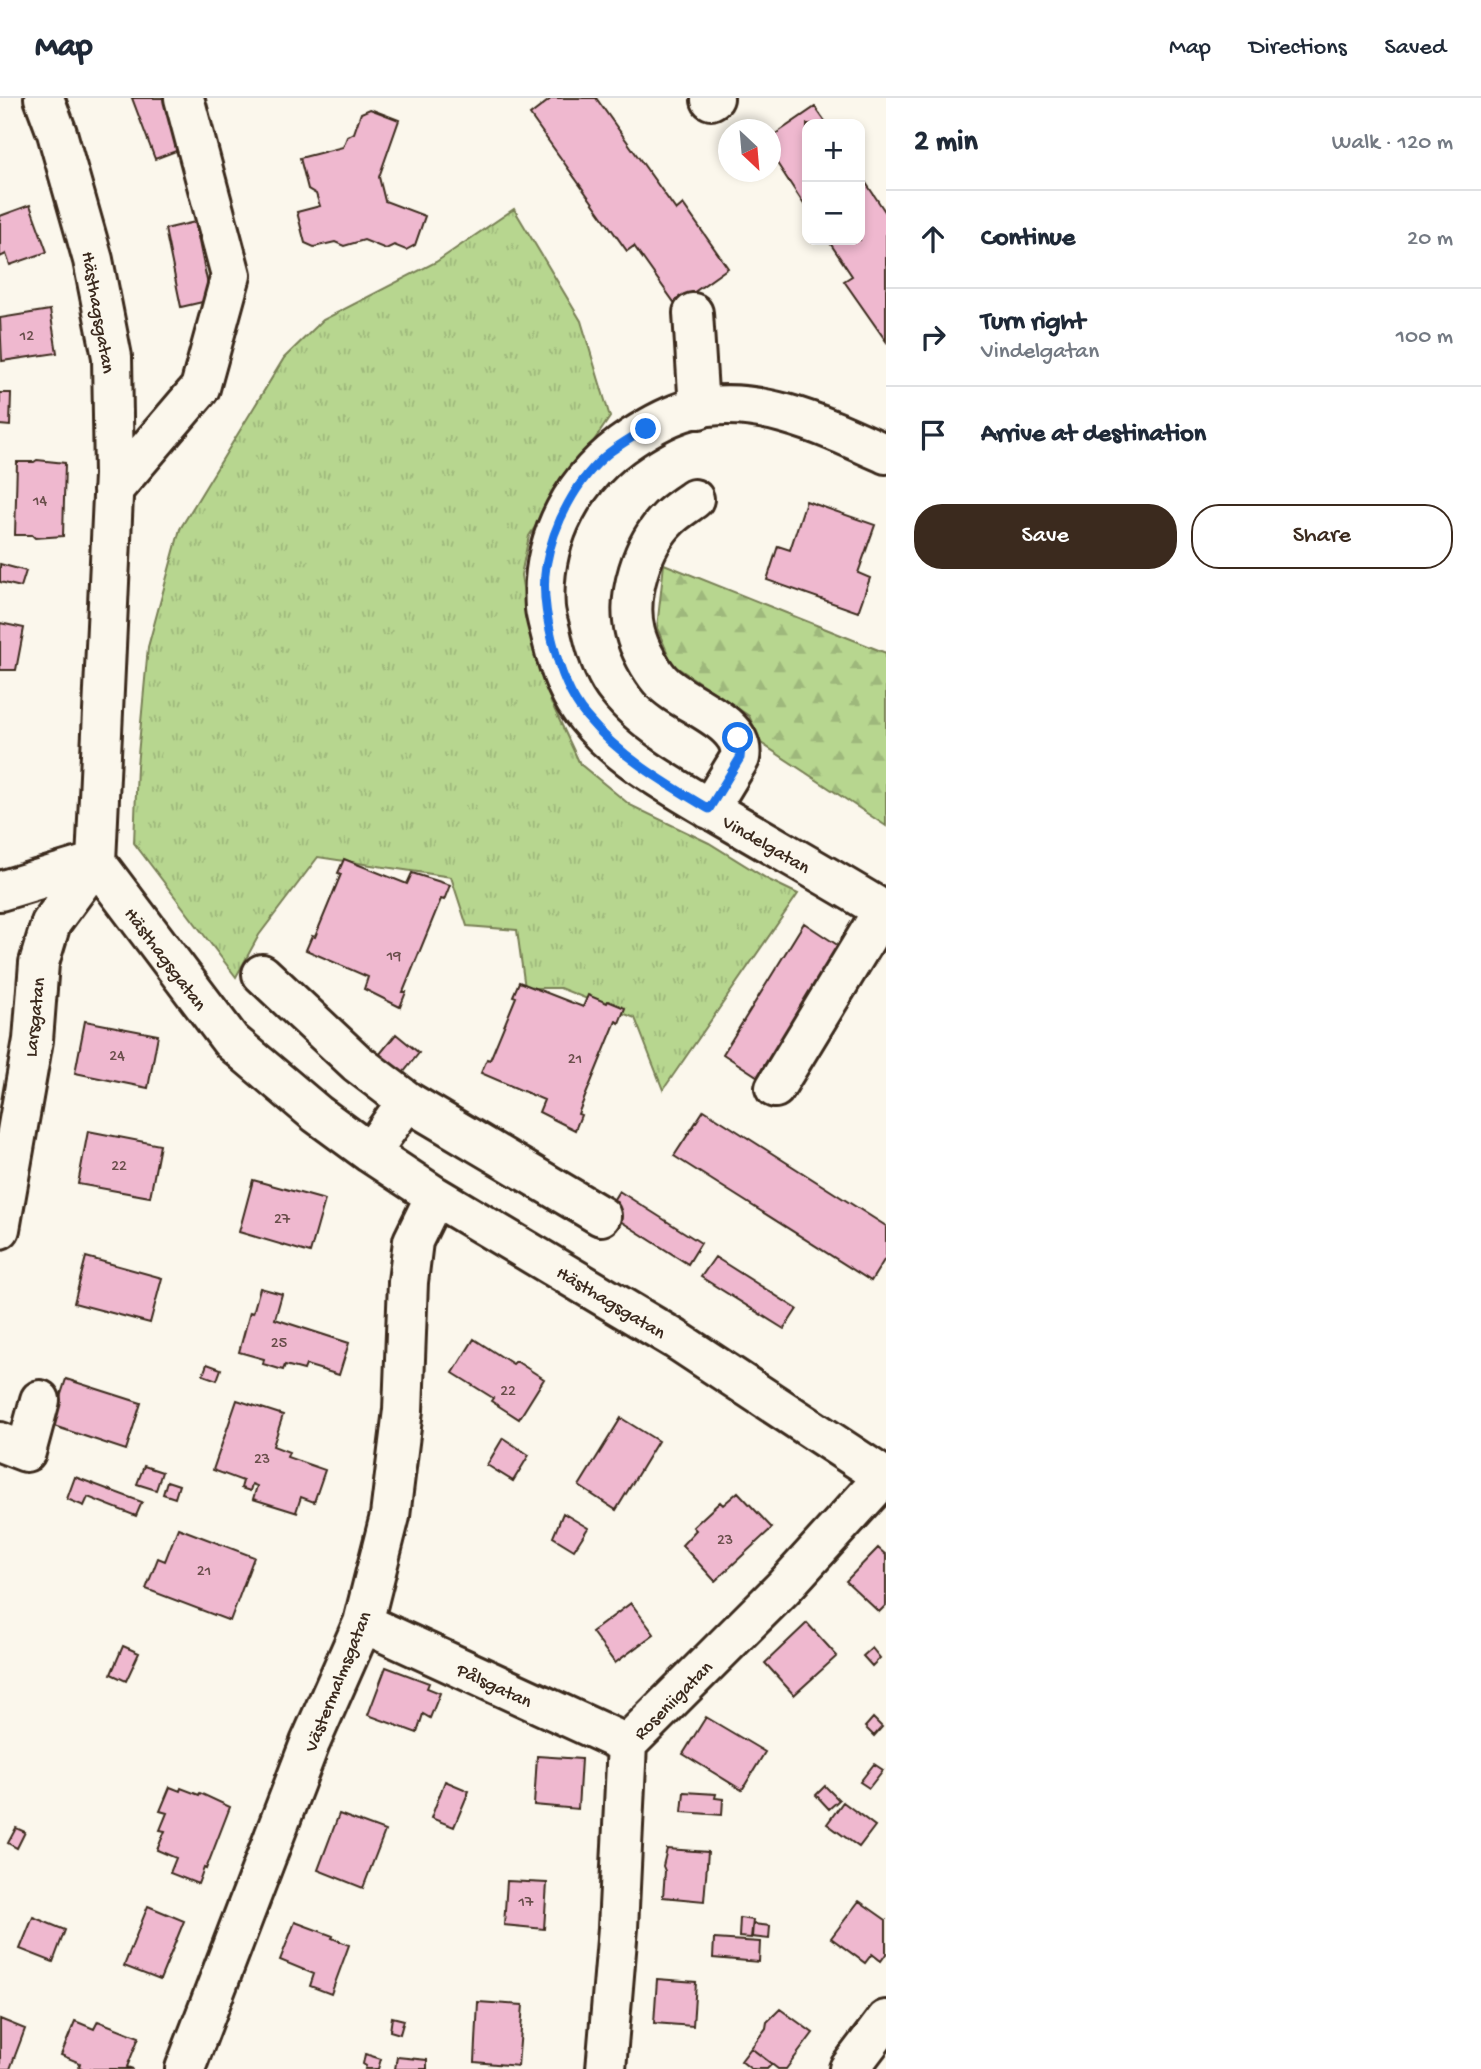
<!DOCTYPE html>
<html lang="en">
<head>
<meta charset="utf-8">
<style>
	body { margin:0; font-family:"Gochi Hand",sans-serif; background:#f6f6f7; color:#1f2937 }
	.controls { position:absolute; right:21px; top:21px; display:grid; overflow:hidden; border-radius:14px; box-shadow:0 4px 10px #0003 }
	.controls button { width:63px; height:63px; display:grid; place-items:center; padding:0; border:0; border-bottom:2px solid #e0e1e3; background:#fff; color:#1f2937; font:35px sans-serif }
	.compass { position:absolute; left:718px; top:21px; width:63px; height:63px; border-radius:50%; background:#fff; box-shadow:0 4px 10px #0003; rotate:154deg }
	.stop { position:absolute; width:21px; height:21px; margin:-16px; border:5px solid #1a73e8; border-radius:50%; background:#fff }
	.stop.end { background:#1a73e8; border-color:#fff; box-shadow:0 2px 7px #0008 }
	.list { margin:0; padding:0; list-style:none }
	h2 { display:flex; justify-content:space-between; align-items:center; height:91px; margin:0; padding:0 28px; font-size:30px }
	h2 small { font-size:23px; font-weight:400; color:#747a83 }
	.list li { display:grid; grid-template-columns:46px 1fr auto; gap:21px; align-items:center; box-sizing:border-box; height:98px; padding:0 28px; border-top:2px solid #e0e1e3 }
	.list b { display:block; font-size:26px; white-space:nowrap }
	.list p { margin:0; font-size:23px; white-space:nowrap; color:#747a83 }
	.list em { font-size:23px; font-style:normal; color:#747a83 }
	.actions { display:flex; gap:14px; padding:21px 28px }
	.actions a { flex:1; padding:16px 0; border:2px solid #3b2a1e; border-radius:28px; text-align:center; font-size:24px; color:#3b2a1e }
	.actions .main { background:#3b2a1e; color:#fff }
	.icon { flex:none; width:38px; height:38px; fill:none; stroke:currentColor; stroke-width:2; stroke-linecap:round; stroke-linejoin:round }
	.map { position:relative; flex:none; width:886px; height:1971px; overflow:hidden }
	header { display:flex; align-items:center; gap:42px; box-sizing:border-box; height:98px; padding:0 35px; background:#fff; border-bottom:2px solid #e0e1e3 }
	header strong { font-size:33px }
	nav { display:flex; gap:38px; margin-inline-start:auto; font-size:24px }
	main { display:flex }
	aside { flex:1; background:#fff }
	.map>svg:first-child { display:block }
</style>
</head>
<body>
<header>
<strong>Map</strong>
<nav><a>Map</a><a>Directions</a><a>Saved</a></nav>
</header>
<main>
<div class="map">
<svg width="886" height="1971" viewBox="0 0 886 1971">
	<defs>
		<pattern id="forest-firs" width="22" height="20" patternUnits="userSpaceOnUse" patternTransform="scale(1.75)"><rect width="22" height="20" fill="#b7d68f"/><path d="M5 1l3.5 6h-7zM16 11l3.5 6h-7z" fill="#9eb87b"/></pattern>
		<pattern id="park-tufts" width="24" height="20" patternUnits="userSpaceOnUse" patternTransform="scale(1.75)"><rect width="24" height="20" fill="#b7d68f"/><path d="M3 7l-1-3M5 7V3M7 7l1-3M15 17l-1-3M17 17v-4M19 17l1-3" fill="none" stroke="#9eb87b"/></pattern>
	</defs>
	<rect width="100%" height="100%" fill="#fbf7ec"/>
	<filter id="ink" filterUnits="userSpaceOnUse"><feTurbulence type="fractalNoise" baseFrequency=".0143" numOctaves="2"/><feDisplacementMap in="SourceGraphic" scale="14" xChannelSelector="R" yChannelSelector="G"/><feConvolveMatrix kernelMatrix="1 2 1 2 8 2 1 2 1" color-interpolation-filters="sRGB"/></filter>
	<g filter="url(#ink)">
		<path fill="url(#forest-firs)" stroke="#798056" stroke-width="2" d="M664,466l222,89v173l-125,-83 -12,-27 -77,-52 -15,-36z"/>
		<path fill="url(#park-tufts)" stroke="#798056" stroke-width="2" d="M514,111l67,112 29,96 -81,119 -8,39 12,75 19,54 28,60 50,41 79,38 60,37 29,14 -135,196 -28,-72 -75,-30h-35l-8,-58 -50,-4 -16,-49 -133,-20 -59,78 -23,42 -102,-134 3,-77 11,-119 32,-118 104,-171 39,-38 113,-58z"/>
		<path fill="#efb8cf" stroke="#3b2a1e" stroke-width="2" d="M132,0h33l19,50 -29,11z
			M552,0h44l80,112 7,-6 45,64 -52,37 -42,-59 -7,5 -97,-136z
			M815,9l12,17h-20v85l-36,-55v-17z
			M370,11l29,11 -20,57 6,24 40,15 -10,29 -9,5 -12,-5 -8,4 -22,-9 -20,6 -9,-4 -21,5 -9,-4 -8,-31 23,-6 -4,-12 -8,-5 -8,-31 43,-11 4,-10 7,-4 7,-20z
			M860,76l26,39v128l-42,-60 8,-5 -24,-36h32z
			M30,107l17,47 -37,13 -4,-11 -6,3v-41z
			M195,124l16,78 -30,7 -16,-78z
			M50,212l7,43 -55,8 -2,-43z
			M0,295h11l-1,33 -10,-1z
			M37,362l28,3 -2,73 -28,2 -3,-3h-17l2,-73h17z
			M806,403l69,24 -17,48 12,5 -12,34 -91,-32 11,-34 12,4z
			M0,466l26,7 -5,16 -21,-5z
			M0,525l24,5 -8,42h-16z
			M344,761l63,25 5,-11 38,12 -6,15 -3,-1 -38,93h3l-6,15 -36,-18 4,-12 -62,-27 6,-14 3,1 26,-63 -3,-1z
			M804,825l41,27 -82,130 -40,-26z
			M519,884l64,25 5,-12 19,8 1,-2 17,7 -6,15 -3,-2 -38,93 3,1 -6,15 -36,-18 5,-12 -63,-27 6,-14 3,1 26,-63 -3,-1z
			M85,923l73,14 -10,53 -73,-15z
			M396,936l23,19 -16,20 -24,-18z
			M704,1012l182,116v31l-15,24 -197,-125z
			M88,1033l72,14 -10,52 -72,-13z
			M253,1082l72,20 -15,53 -71,-21z
			M619,1093l82,52 -13,21 -82,-52z
			M86,1159l76,21 -12,45 -76,-20z
			M715,1159l82,52 -13,20 -83,-52z
			M260,1190l22,6 -7,25 74,24 -10,32 -33,-10 -2,5 -19,-5 -2,5 -20,-6 1,-5 -25,-7 11,-40 3,1z
			M474,1241l39,25 3,-3 28,18 -25,40 -28,-18 2,-3 -40,-25z
			M207,1266l14,5 -4,11 -14,-5z
			M66,1281l75,24 -15,47 -75,-25z
			M237,1302l46,15 -10,31 16,6 -2,5 38,13 -11,32 -13,-5 -5,15 2,1 -45,-14 4,-13 -5,-2 -2,7 -9,-3 2,-7 -30,-11z
			M621,1320l37,23 -42,69 -37,-24z
			M503,1340l26,17 -16,26 -26,-16z
			M144,1368l18,6 -6,18 -19,-6z
			M75,1379l67,25 -6,14 -48,-19 -4,9 -17,-7z
			M167,1383l12,4 -4,13 -12,-4z
			M738,1394l34,36 -57,53 -33,-36 14,-15 -3,-3 27,-25 3,3z
			M563,1415l25,15 -14,22 -21,-13z
			M178,1430l76,29 -24,64 -84,-32 12,-31 7,3z
			M878,1450l8,7v50l-7,7 -33,-31z
			M631,1505l23,31 -39,29 -23,-31z
			M807,1525l30,33 -43,39 -29,-32z
			M123,1548l16,7 -13,28 -15,-7z
			M872,1550l8,10 -8,8 -9,-10z
			M386,1569l43,16 -2,5 13,5 -10,25 -7,-4 -6,19 -49,-18z
			M706,1619l59,35 -23,38 -59,-36z
			M873,1620l9,9 -8,9 -9,-9z
			M537,1658l44,3 -3,50 -44,-4z
			M874,1666l9,6 -14,18 -9,-6z
			M445,1683l24,10 -15,36 -23,-9z
			M825,1688l14,14 -10,9 -13,-14z
			M170,1689l10,4 1,-3 18,7 1,-2 30,14 -24,62 -2,-1 -6,16 -28,-11 6,-15 -19,-8 8,-19 -5,-1 7,-17 -7,-2z
			M684,1694l32,2 -1,4 8,1 -1,16 -40,-3z
			M843,1704l32,24 -16,21 -32,-23z
			M339,1716l46,17 -22,57 -45,-18z
			M16,1730l9,4 -8,16 -9,-5z
			M667,1751l41,3 -4,49 -41,-4 2,-26 -2,-5z
			M507,1783l40,2 -3,46 -40,-4z
			M859,1803l27,19v34l-5,7 -9,-7 -7,9 -34,-25z
			M148,1808l36,15 -24,59 -36,-14z
			M33,1819l32,13 -12,32 -33,-13z
			M740,1820l13,2 -2,18 -12,-1z
			M295,1824l38,14 -1,2 17,7 -18,49 -21,-8 4,-12 -34,-14z
			M753,1826l17,2 -1,13 -17,-2z
			M714,1841l46,3 -1,20 -46,-4z
			M657,1881l39,3 -3,44 -39,-3z
			M478,1904l45,3 -5,61 -43,-4z
			M780,1911l33,24 -27,36h-8l-27,-21 15,-20 1,-6z
			M392,1919l12,3 -4,14 -10,-3z
			M0,1921l25,10 -15,40h-10z
			M75,1923l19,8 4,-8 41,16 -12,30 6,2h-50l-4,-2 1,-4 -19,-8z
			M751,1950l21,16 -5,5h-16l-10,-8z
			M365,1956l16,5 -3,10h-13l1,-3 -3,-2z
			M397,1959l30,3v9h-32z"/>
		<g fill="none" stroke-linecap="round" stroke-linejoin="round">
			<g stroke="#3b2a1e" stroke-width="44">
				<path id="minor" d="M44,0l13,35 36,127 19,97 2,118 -18,387 135,179 86,73 53,39 65,43 240,143 211,139
					M711,2l3,-2
					M693,215l6,96
					M886,356c-59,-27 -131,-62 -197,-44 -20,5 -40,17 -57,28 -58,38 -92,100 -87,170 1,10 5,21 7,31 6,26 16,56 34,77 32,41 87,71 131,97 56,33 114,65 169,99
					M113,392l87,-102 31,-113 -47,-177
					M694,401c-8,6 -18,12 -25,19 -27,26 -43,78 -34,114 4,16 15,36 25,48 20,24 87,41 80,78l-31,51
					M0,793l96,-29
					M262,876l95,89 50,38
					M775,990l108,-178
					M370,1055l37,-52 194,115
					M0,1131l33,-189 6,-77 12,-40 45,-61
					M0,1344l26,10 14,-52
					M363,1525l264,121
					M185,1971l125,-326 53,-120 27,-107 13,-106 5,-128 5,-41 22,-45
					M606,1971l12,-141 9,-184 156,-156 101,-111
					M849,1971l37,-49"/>
			</g>
			<use href="#minor" stroke="#fbf7ec" stroke-width="38"/>
		</g>
	</g>
	<g fill="none" stroke-linecap="round" stroke-linejoin="round" filter="url(#ink)">
		<path stroke="#1a73e8" stroke-width="9" d="M646,331c-12,7 -24,14 -36,23 -33,26 -57,73 -64,114 -4,24 0,49 6,73 6,25 17,57 34,77 33,40 79,67 123,93l31,-51 1,-10 -3,-10"/>
	</g>
	<g text-anchor="middle" stroke-width="5" stroke-linejoin="round" paint-order="stroke">
		<g font-size="16" fill="#684e4a">
			<text x="27" y="242">12</text>
			<text x="40" y="407">14</text>
			<text x="394" y="862">19</text>
			<text x="117" y="962">24</text>
			<text x="575" y="965">21</text>
			<text x="119" y="1072">22</text>
			<text x="282" y="1125">27</text>
			<text x="279" y="1249">25</text>
			<text x="508" y="1297">22</text>
			<text x="262" y="1365">23</text>
			<text x="725" y="1446">23</text>
			<text x="204" y="1477">21</text>
			<text x="526" y="1808">17</text>
		</g>
		<g font-size="19" fill="#3b2a1e" stroke="#fbf7ec">
			<text transform="translate(100 214) rotate(80)" y="7">Hästhagsgatan</text>
			<text transform="translate(767 745) rotate(30)" y="7">Vindelgatan</text>
			<text transform="translate(167 860) rotate(53)" y="7">Hästhagsgatan</text>
			<text transform="translate(33 919) rotate(-84)" y="7">Larsgatan</text>
			<text transform="translate(612 1203) rotate(31)" y="7">Hästhagsgatan</text>
			<text transform="translate(336 1583) rotate(-68)" y="7">Västermalmsgatan</text>
			<text transform="translate(495 1586) rotate(25)" y="7">Pålsgatan</text>
			<text transform="translate(672 1601) rotate(-45)" y="7">Roseniigatan</text>
		</g>
	</g>
</svg>
<div class="controls">
<button>+</button>
<button>−</button>
</div>
<svg class="compass" viewBox="-18 -18 36 36"><path d="M0-13l5 13h-10z" fill="#e53935"/><path d="M0 13l5-13h-10z" fill="#747a83"/></svg>
<div class="stop" style="left:738px;top:640px"></div>
<div class="stop end" style="left:646px;top:331px"></div>
</div>
<aside>
<h2>2 min<small>Walk · 120 m</small></h2>
<ul class="list">
<li><svg class="icon" aria-label="ahead" viewBox="0 0 24 24"><path d="M12 20V5M6 11l6-6 6 6"/></svg><div><b>Continue</b></div><em>20 m</em></li>
<li><svg class="icon" aria-label="right" viewBox="0 0 24 24"><path d="M7 20v-9h11M14 6l5 5-5 5"/></svg><div><b>Turn right</b><p>Vindelgatan</p></div><em>100 m</em></li>
<li><svg class="icon" aria-label="arrive" viewBox="0 0 24 24"><path d="M6 21V4h12l-3 4 3 4H6"/></svg><div><b>Arrive at destination</b></div></li>
</ul>
<div class="actions"><a class="main">Save</a><a>Share</a></div>
</aside>
</main>
</body>
</html>
